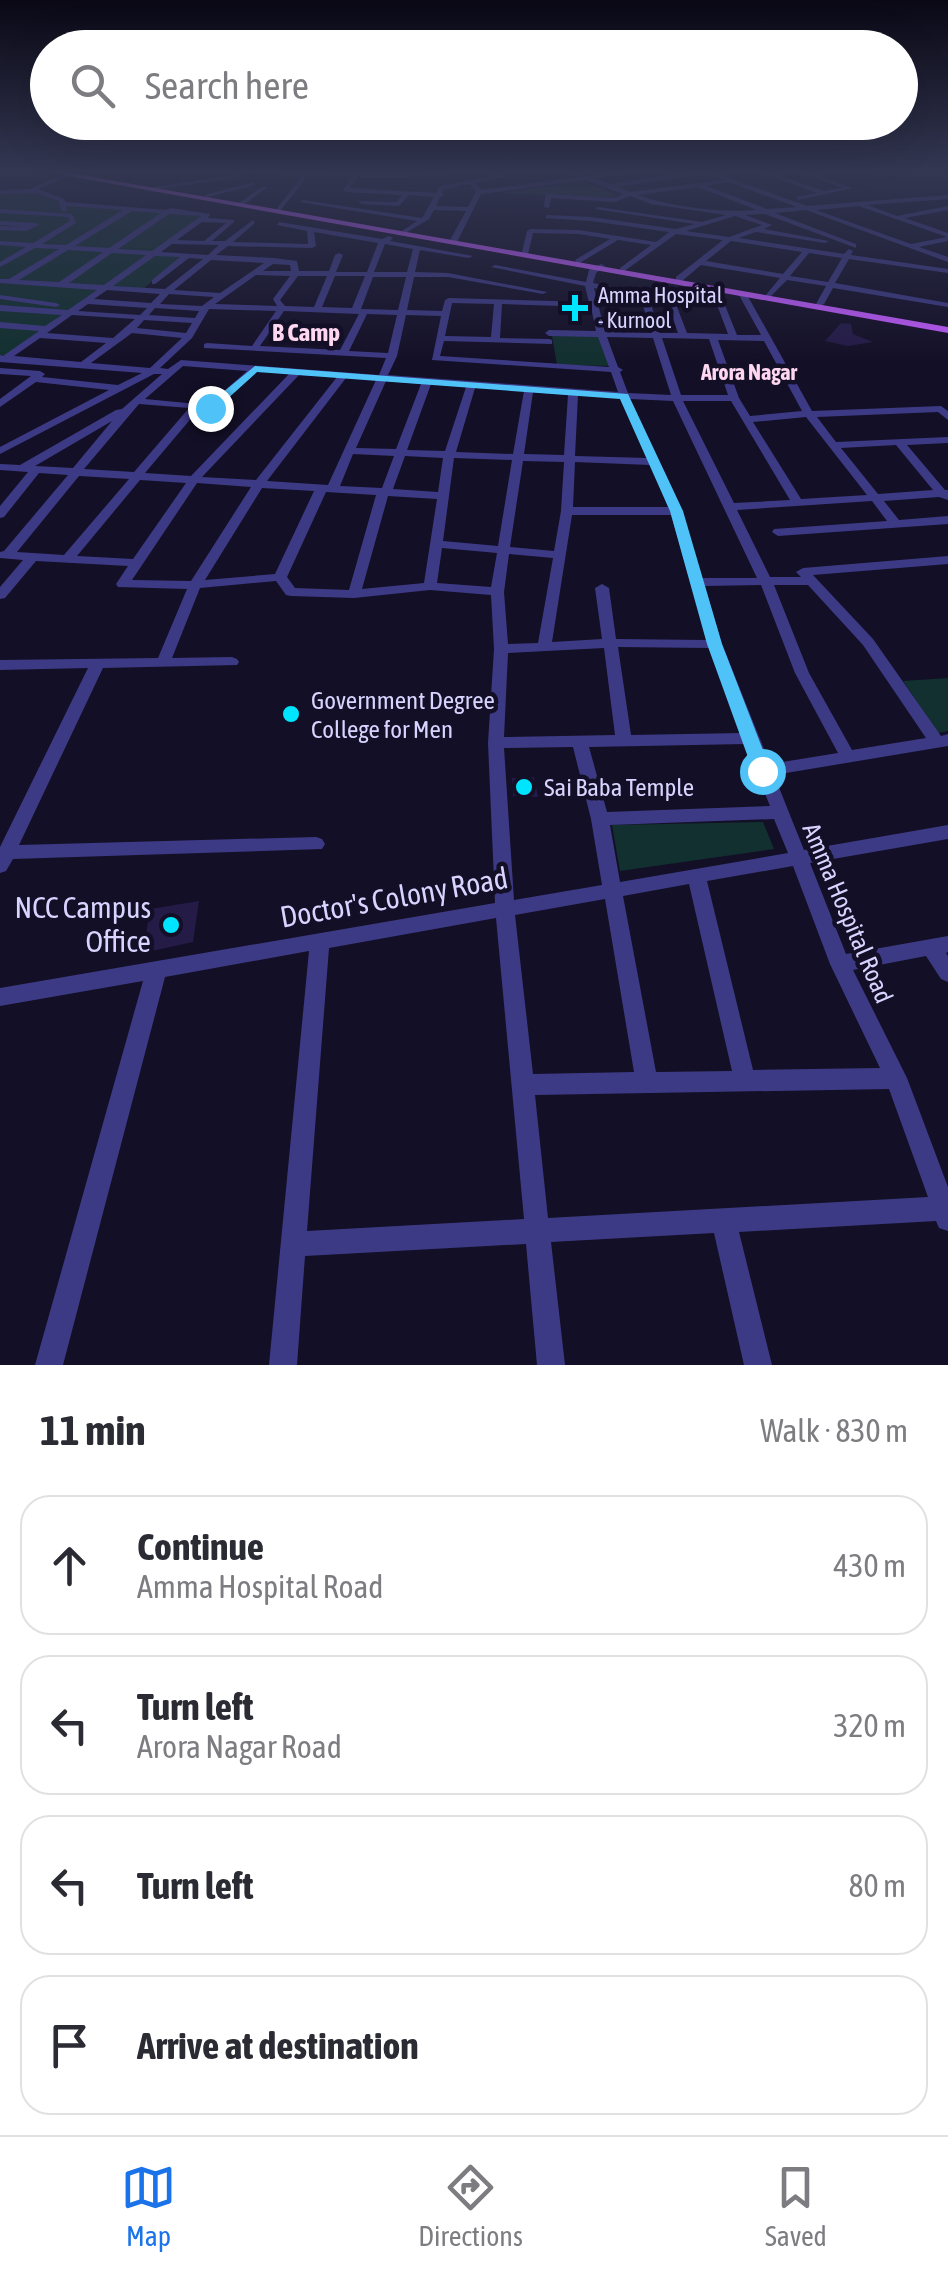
<!DOCTYPE html>
<html lang="en">
<head>
<meta charset="utf-8">
<style>
	body { margin:0; font-family:"Asap Condensed",sans-serif; background:#f2f2f3; color:#2b2b33 }
	.stop { position:absolute; width:30px; height:30px; margin:-22px; border:8px solid #4fc3f7; border-radius:50%; background:#fff }
	.stop.end { background:#4fc3f7; border-color:#fff; box-shadow:0 2px 10px #0008 }
	.list { margin:0; padding:0; list-style:none }
	h2 { display:flex; justify-content:space-between; align-items:center; height:130px; margin:0; padding:0 40px; font-size:42px }
	h2 small { font-size:32px; font-weight:400; color:#7c7c81 }
	.list li { display:grid; grid-template-columns:65px 1fr auto; gap:30px; align-items:center; box-sizing:border-box; height:140px; margin:0 20px 20px; padding:0 20px; border:2px solid #e1e1e2; border-radius:30px }
	.list b { display:block; font-size:38px; white-space:nowrap }
	.list p { margin:0; font-size:32px; white-space:nowrap; color:#7c7c81 }
	.list em { font-size:32px; font-style:normal; color:#7c7c81 }
	.icon { flex:none; width:55px; height:55px; fill:none; stroke:currentColor; stroke-width:2; stroke-linecap:round; stroke-linejoin:round }
	.map { position:relative; flex:none; width:948px; height:1365px; overflow:hidden }
	.search { position:absolute; background:#fff; box-shadow:0 10px 40px #0002; left:30px; right:30px; top:30px; height:110px; display:flex; align-items:center; gap:25px; box-sizing:border-box; padding:0 35px; border-radius:55px; color:#7c7c81; font-size:38px }
	.sheet { height:770px; background:#fff }
	nav { display:flex; justify-content:space-around; align-items:center; box-sizing:border-box; height:140px; border-top:2px solid #e1e1e2; background:#fff; font-size:28px; color:#7c7c81 }
	nav a { display:grid; justify-items:center; gap:5px }
	nav .on { color:#1a73e8 }
	.map>svg:first-child { display:block }
</style>
</head>
<body>
<div class="map">
<svg width="948" height="1365" viewBox="0 0 948 1365">
	<rect width="100%" height="100%" fill="#130f26"/>
	<path fill="#12302f" d="M583,181l35,14 -7,3 -112,-5z
		M34,192l22,6 7,7 143,10 -52,38 28,3 -39,33 -41,-1 -102,72v-167z
		M598,335l14,31 -55,-1 -5,-29z
		M948,678v53l-10,2 -35,-52z
		M763,822l11,27 -154,22 -8,-46z"/>
	<path fill="#241b47" d="M841,323l10,1 2,10 20,8 -25,4 -23,-5z
		M534,777l4,20 -25,-1 -1,-18z
		M199,901l-6,41 -50,11 7,-44z"/>
	<g fill="none" stroke-linecap="round" stroke-linejoin="round">
		<path fill="#3d3a85" fill-rule="evenodd" d="M88,172h14l-21,5 -3,-2z
			M270,172l125,2 71,-2 -71,6 -37,-1 -8,11 86,5 4,-7 62,-12 2,3 -28,6 5,7 98,-13 -10,-5 19,4 45,-4 -38,6 15,6 83,-12h20l94,34 141,-11v4l-81,6 30,11 51,-10v4l-43,8 43,15v8l-29,6 29,10v5l-142,-52 -31,3 81,31v4l-91,-34 -20,1 27,10 -8,4 65,12 -4,2 -69,-11 -17,6 105,16 5,-5 4,2 -2,4 97,14v4l-99,-14 -14,24 113,20v4l-115,-19 -9,16 -4,2 -4,-2 10,-18 -39,-6 -18,18 -4,-2 15,-18 -79,-13 -19,16h-6v-4l47,-37 -47,-6 -53,38 -3,-4 31,-23 -33,-5 -40,24 -3,-4 35,-21 -31,-5 -46,-1 -5,21 -7,2 6,-25 3,-2 49,1 77,12 13,-10 -78,-11 -46,-3 2,-3 44,2 85,12 19,-5 -100,-15 3,-2 104,15 24,-7 -75,-11 -21,-8 -15,6 -64,-4 -2,10 -5,-1 1,-11 3,-2 66,4 9,-4 -37,-14 -105,14 -24,48 -4,2 -4,-2 17,-31 -32,-1 -5,9 -25,15 -2,-3 15,-10 -117,-19 3,-2 119,18 12,-21 -25,-2 -10,11 -38,-2 -2,-3 38,1 5,-7 -56,-3 -3,-2 9,-14 -47,-1v5l-27,33 -3,-2 25,-32 -1,-4zM705,174l17,6 -91,12 -14,-5zM728,182l69,25 -30,2 -61,-23zM470,184l6,8 -8,15 -32,-1 4,-9 4,-2 -2,-2 2,-4zM698,187l59,23c-35,3 -86,-3 -119,-15zM859,206l88,31 -36,7 -95,-34zM735,216l27,9 -33,12 -43,-6zM731,241l71,11 -19,22 -77,-13zM809,253l33,5 -14,24 -38,-6z
			M760,172h9l55,19 19,-3 -43,-16h9l44,16 -55,12 -2,-3 21,-4z
			M64,174l2,3 -28,12 26,10 2,3 100,8 4,-2 40,6 -2,4 26,2v2l-22,19h13l28,-21 2,3 -22,19 75,2 -1,-13 -30,-6 2,-3 103,17 7,-3 4,2 -3,3 83,15 -4,2 -49,-8 -5,22 33,1 99,19 -4,2 -95,-17h-34l-7,33 35,1 3,-11 4,-2 140,4 -4,-16 -94,-19 4,-2 91,17 3,-12 12,-6 4,2 -9,7 -3,10 51,10 70,4 -3,-7 7,-2 19,47h24l-22,-40 7,-2 66,118 129,-5 7,5v9l-10,-8 -121,5 19,25 112,-5v6l-41,2 38,45h3v10l-9,-3 -55,4 15,19 49,-4v8l-170,12 -6,-4 2,-3 113,-8 -15,-20 -135,9 33,67h31l-5,-5 7,-4 145,-12v8l-135,11 60,64 68,97 7,-2v12l-174,29 30,75 144,-25v14l-138,24 36,91 102,-18v16l-2,1 2,3v26l-7,-3 -15,-23 -73,14 54,108 41,109v44l-9,-3 -3,-7 -197,11 33,133h-28l-30,-132 -163,9 14,123h-28l-11,-121 -221,12 -8,109h-28l40,-414 -144,26 -102,388h-28l108,-384 -143,25v-18l495,-85 -7,-160 6,-94 -3,-54 -61,-5 -76,8 -63,-2 -5,-1 -10,-14 -76,7 -28,70 60,-1 5,2 2,3 -2,3 -134,3 -84,177 297,-8 6,2 3,5 -3,5 -309,10 -7,12 -6,2v-26l88,-179 -88,2v-10l158,-2 29,-69 -69,-2 -2,-3 12,-18 -92,-5 -31,37 -5,1v-12l23,-27 -23,-2v-6l4,-1 64,-76 -29,-2 -35,44 -4,1v-12l28,-34 -28,-2v-6l20,1 96,-55 6,-1 40,-35h-8l-154,80v-7l109,-57 -73,-8 -36,25v-8l31,-23 -31,-2v-6l40,3 5,3 -3,3 76,8 24,-12 -142,-11v-7l3,1 36,-25 -39,-3v-6l45,4 17,-11 -62,-4v-6l68,5 29,-20 -97,-7v-4h9l50,-30 -24,-1 -35,19v-5l26,-15 -26,-2v-4l33,2 37,-22 -2,-4 -68,-4v-4l72,5 4,9 -34,21 24,1 57,-35 -57,-4 1,4 -3,2 -3,-2 -2,-9 -23,-8 -36,1v-4l30,-1zM132,211l29,2 -52,35 -34,-2zM169,214l32,2 -49,35 -34,-2zM202,222l24,1 -22,18 -27,-1zM314,232l64,11 -11,29h-31l7,-17 -4,-2 -4,2 -6,16h-30l-2,-10 -23,-3 -58,-3 12,-9 84,2 4,-2zM172,244l47,1 -11,10 -47,-3zM385,244l28,5 -6,23h-33zM68,250l35,2 -44,30 -40,-2zM112,253l34,2 -42,30 -35,-2zM155,256l25,1 -28,23v4h3l34,-26 14,1 -38,30 -52,-3zM211,260l53,3 -44,30 -46,-3zM273,264l17,1 1,6h-28zM256,275l34,1 -17,23 4,7 -62,-2zM298,276h29l-13,31 -29,-1 -5,-6zM335,276h30l-13,32 -30,-1zM373,277h33l-8,33 -37,-1zM594,288l46,9 12,36 -47,-1zM107,290l53,4 -9,9 -57,-4zM169,294l45,3 -12,9 -42,-2zM649,298l17,1 12,34h-18zM674,299l42,3 12,32 -41,-1zM452,303l42,1 -3,33 -46,-1zM88,304l59,4 -7,7 -62,-4zM502,304l89,3 5,24 -47,-1 -4,3 4,3 49,1 11,30 -169,-11 4,-15 108,3v-4l-3,-1 -49,-1zM155,308l44,3 -4,7 -46,-3zM209,309l67,2 -24,35 -45,-3 -3,1v4l182,10 -7,17 -198,-15 -13,9 -8,-1 32,-30zM284,311l75,3 -19,36 -80,-4zM367,314l30,1 -9,38 -39,-2zM72,315l63,4 -22,19 -66,-5zM406,315l35,1 -9,44 179,12 7,20 -230,-17 9,-19zM144,320l48,3 -6,10 -49,-5zM132,333l50,5 -32,30 -59,-5zM607,337l46,1 18,57 -43,-2 -8,-21 3,-2 -5,-3zM40,338l66,5 -25,19 -67,-6zM662,338l47,1 19,56h-47zM718,340l46,1 38,70 -52,5 -11,-18zM183,366l64,5 -39,34 -63,-6zM258,371l31,3 -98,102 -46,-3 54,-64 15,1zM299,375l38,2 -81,103 -54,-3zM346,378l30,2 -48,105 -61,-4zM386,381l35,3 -25,65 -40,-1zM431,384l35,3 -21,64 -38,-1zM475,388l49,3 -11,63 -57,-2zM533,392l35,3 -4,60 -40,-1zM578,395l42,3 27,60 -72,-2zM630,399l43,2 84,177h-55l-20,-67zM683,401h48l59,99 -56,3zM139,404l50,4 -55,64 -50,-3zM806,417l61,78 -66,4 -48,-77zM112,421l-39,47 -38,-2zM896,445l37,45 -55,4 -37,-46zM353,454l41,2 -12,32 -42,-2zM405,456l38,2 -5,34 -45,-3zM454,458l58,2 -14,86 -55,-5zM523,461l41,1 -3,49 -7,40 -44,-4zM575,462l75,3 18,42h-95zM79,476l50,3 -65,76 -47,-3zM140,480l46,3 -53,76 -56,-3zM197,483l54,4 -60,94 -59,-1zM262,488l52,3 -39,83 -70,6zM326,492l50,3 -27,95 -54,-2 -8,-11zM388,496l49,3 -13,84 -62,6zM572,515h99l36,125 -91,-1 -7,-51 -7,-4 -7,4 7,51 -50,3zM442,548l55,5 -6,34 -54,-4zM509,554l44,4 -15,85 -30,1 -4,-52zM761,585l34,88 43,80 -68,11 -48,-120 -17,-58zM774,585h34l55,60 63,93 -74,12 -43,-77zM618,647l91,1 33,85 -111,2zM604,648l11,87 -111,2 4,-84zM746,744l9,24 -1,3 4,5 12,30 -163,6 -18,-65zM573,747l18,72 11,66 -88,15 -10,-152zM774,819l14,34 -168,29 -10,-57zM793,866l37,98 50,104 -127,2 -46,-189zM689,884l43,187 -76,1 -33,-176zM605,899l29,173 -101,2 -18,-159zM496,918l28,301 -217,12 22,-283zM889,1089l39,108 -380,21 -13,-123z
			M235,175l2,3 -87,12 -3,-2z
			M254,182l2,3 -49,12 -3,-2z
			M263,186l5,1 -25,18h-4v-2z
			M0,221l36,2 3,2 -13,6 -26,-1v-4l26,1 -26,-2z
			M0,295l56,8 4,2 -4,2 -56,-8z"/>
		<path fill="#c25bff" fill-rule="evenodd" d="M46,172h18l884,155v6z"/>
	</g>
	<linearGradient id="sky" x2="0" y2="1"><stop stop-color="#0a0815"/><stop offset="0.47" stop-color="#333752"/><stop offset="1" stop-color="#333752" stop-opacity="0"/></linearGradient>
	<rect width="948" height="363" fill="url(#sky)"/>
	<path fill="#4fc3f7" d="M255,366l373,28 55,117 39,133 49,127 -3,4 -6,2 -9,-6 -46,-127 -37,-133 -50,-112 -363,-27 -43,39h-8v-5z"/>
	<g fill="#00e5ff" stroke="#130f26" stroke-width="4">
		<path d="M570 293h10v10h10v10h-10v10h-10v-10h-10v-10h10z"/>
		<circle cx="291" cy="714" r="10"/>
		<circle cx="524" cy="787" r="10"/>
		<circle cx="171" cy="925" r="10"/>
	</g>
	<g text-anchor="middle" stroke-width="9" stroke-linejoin="round" paint-order="stroke">
		<g font-size="22" fill="#d9d4ff" stroke="#130f26" text-anchor="start">
			<text x="598" y="303">Amma Hospital<tspan x="598" dy="25">- Kurnool</tspan></text>
		</g>
		<g font-size="22" font-weight="bold" fill="#ffd6f0" stroke="#130f26">
			<text x="749" y="380">Arora Nagar</text>
		</g>
		<g font-size="25" font-weight="bold" fill="#ffd6f0" stroke="#130f26">
			<text x="306" y="341">B Camp</text>
		</g>
		<g font-size="25" fill="#d9d4ff" stroke="#130f26" text-anchor="start">
			<text x="311" y="709">Government Degree<tspan x="311" dy="29">College for Men</tspan></text>
			<text x="544" y="796">Sai Baba Temple</text>
		</g>
		<g font-size="25" fill="#d9d4ff" stroke="#130f26">
			<text transform="translate(848 913) rotate(67)" y="9">Amma Hospital Road</text>
		</g>
		<g font-size="30" fill="#d9d4ff" stroke="#130f26">
			<text transform="translate(394 898) rotate(-10)" y="10">Doctor's Colony Road</text>
		</g>
		<g font-size="30" fill="#d9d4ff" stroke="#130f26" text-anchor="end">
			<text x="151" y="918">NCC Campus<tspan x="151" dy="34">Office</tspan></text>
		</g>
	</g>
</svg>
<div class="stop" style="left:762px;top:771px"></div>
<div class="stop end" style="left:210px;top:408px"></div>
<div class="search"><svg class="icon" aria-label="search" viewBox="0 0 24 24"><circle cx="10" cy="10" r="6"/><path d="M15 15l6 6"/></svg>Search here</div>
</div>
<section class="sheet">
<h2>11 min<small>Walk · 830 m</small></h2>
<ul class="list">
<li><svg class="icon" aria-label="ahead" viewBox="0 0 24 24"><path d="M12 20V5M6 11l6-6 6 6"/></svg><div><b>Continue</b><p>Amma Hospital Road</p></div><em>430 m</em></li>
<li><svg class="icon" aria-label="left" viewBox="0 0 24 24"><path d="M17 20v-9H6M10 6l-5 5 5 5"/></svg><div><b>Turn left</b><p>Arora Nagar Road</p></div><em>320 m</em></li>
<li><svg class="icon" aria-label="left" viewBox="0 0 24 24"><path d="M17 20v-9H6M10 6l-5 5 5 5"/></svg><div><b>Turn left</b></div><em>80 m</em></li>
<li><svg class="icon" aria-label="arrive" viewBox="0 0 24 24"><path d="M6 21V4h12l-3 4 3 4H6"/></svg><div><b>Arrive at destination</b></div></li>
</ul>
</section>
<nav>
<a class="on"><svg class="icon" aria-label="map" viewBox="0 0 24 24"><path d="M3 6l6-2 6 2 6-2v14l-6 2-6-2-6 2zM9 4v14M15 6v14"/></svg>Map</a>
<a><svg class="icon" aria-label="directions" viewBox="0 0 24 24"><path d="M12 3l9 9-9 9-9-9zM9 14v-3h6M13 9l2 2-2 2"/></svg>Directions</a>
<a><svg class="icon" aria-label="saved" viewBox="0 0 24 24"><path d="M7 4h10v16l-5-4-5 4z"/></svg>Saved</a>
</nav>
</body>
</html>
